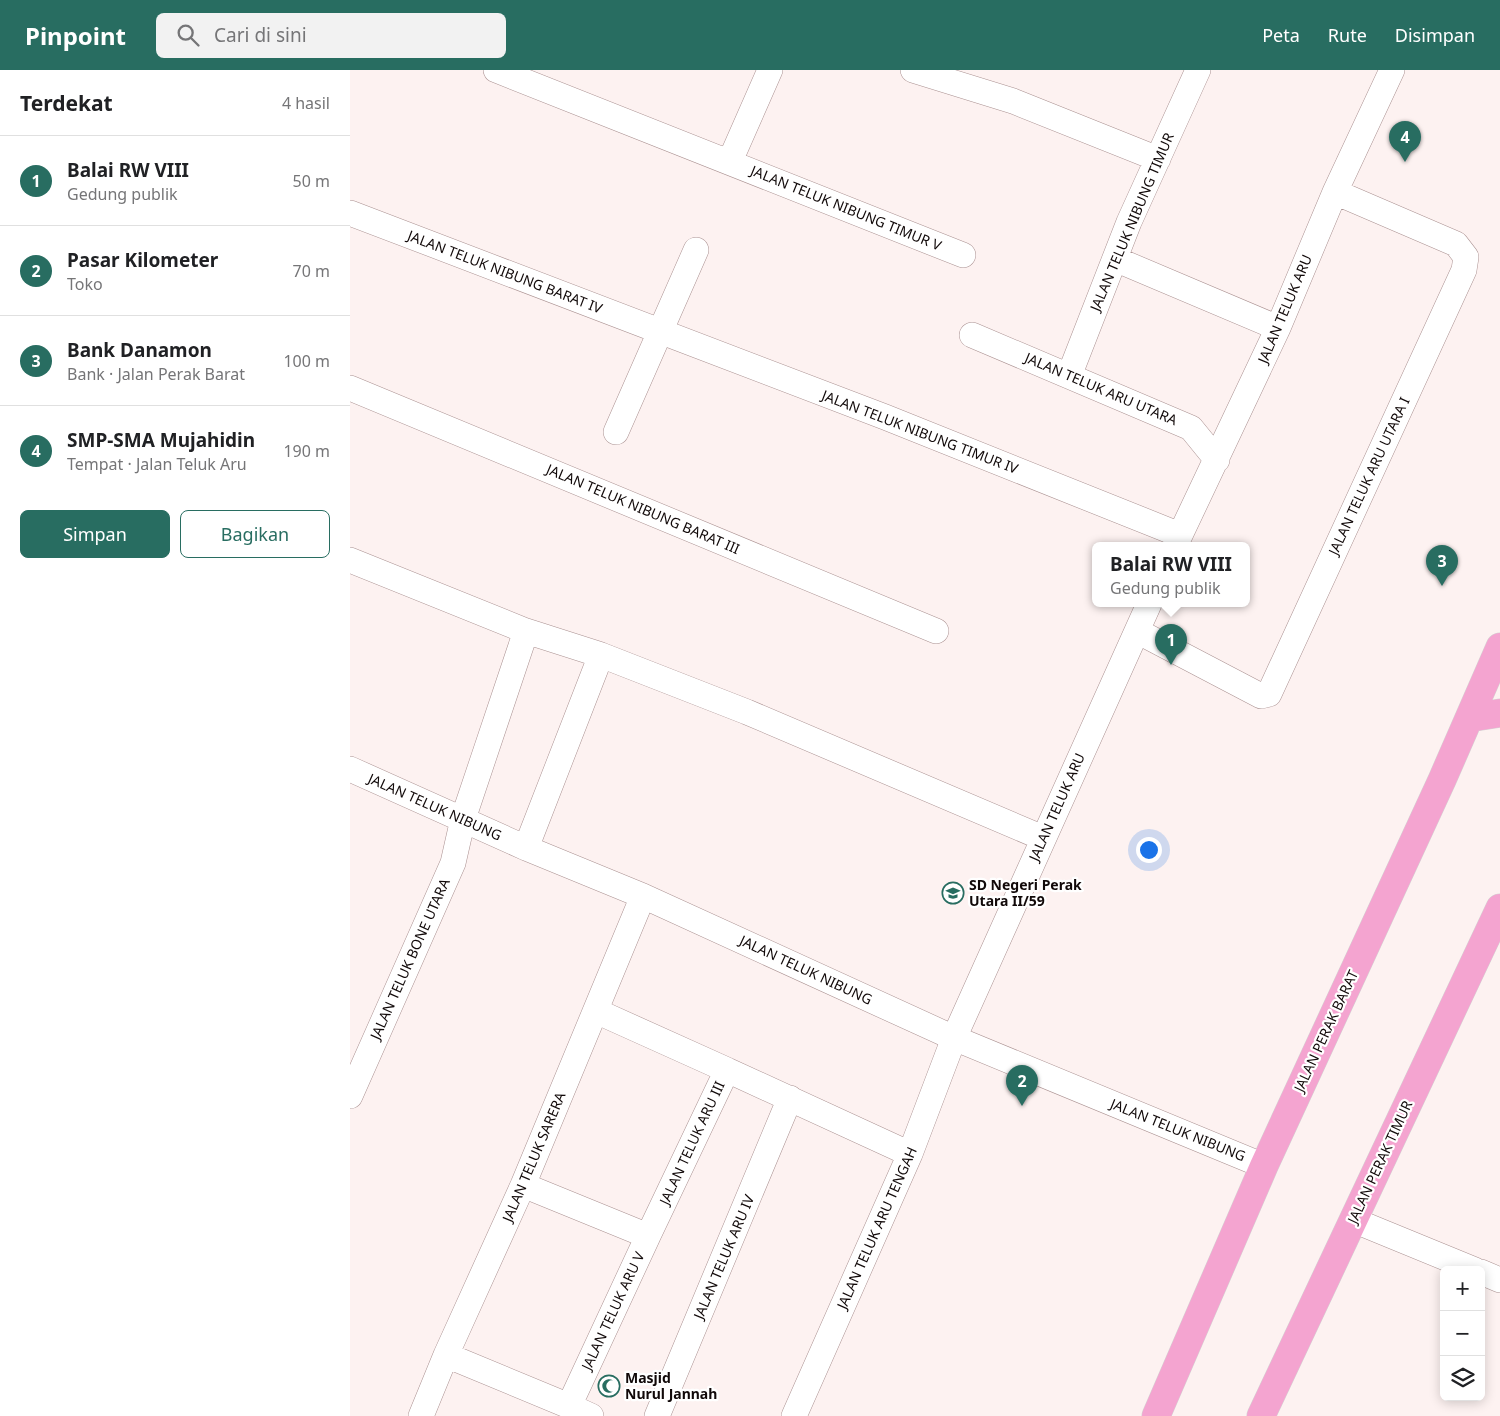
<!DOCTYPE html>
<html lang="id">
<head>
<meta charset="utf-8">
<style>
	body { margin:0; font-family:"Noto Sans",sans-serif; background:#f2f2f2; color:#202124 }
	.controls { position:absolute; right:15px; bottom:15px; display:grid; overflow:hidden; border-radius:8px; box-shadow:0 2px 12px #0003 }
	.controls button { width:45px; height:45px; display:grid; place-items:center; padding:0; border:0; border-bottom:1px solid #e0e0e0; background:#fff; color:#202124; font:25px sans-serif }
	.you { position:absolute; left:798px; top:779px; width:18px; height:18px; margin:-12px; border:4px solid #fff; border-radius:50%; background:#1a73e8; box-shadow:0 0 0 8px #1a73e833 }
	.badge { display:grid; place-items:center; width:32px; height:32px; border-radius:50%; background:#286d61; color:#fff; font-size:16px; font-weight:700 }
	.pin { position:absolute; translate:-50% -41px; filter:drop-shadow(0 1px 2px #0008) }
	.pin::after { content:''; position:absolute; top:26px; width:18px; height:15px; background:inherit; clip-path:polygon(0 0,100% 0,50% 100%) }
	.popup { position:absolute; left:742px; top:472px; width:158px; height:65px; box-sizing:border-box; display:grid; place-content:center; border-radius:8px; background:#fff; filter:drop-shadow(0 1px 4px #0005); font-size:16px; white-space:nowrap; color:#757577 }
	.popup b { font-size:19px; color:#202124 }
	.popup::after { content:''; position:absolute; left:50%; top:100%; margin-left:-10px; border:10px solid transparent; border-top-color:#fff }
	.list { margin:0; padding:0; list-style:none }
	h2 { display:flex; justify-content:space-between; align-items:center; height:65px; margin:0; padding:0 20px; font-size:21px }
	h2 small { font-size:16px; font-weight:400; color:#757577 }
	.list li { display:grid; grid-template-columns:32px 1fr auto; gap:15px; align-items:center; box-sizing:border-box; height:90px; padding:0 20px; border-top:1px solid #e0e0e0 }
	.list b { display:block; font-size:19px; white-space:nowrap }
	.list p { margin:0; font-size:16px; white-space:nowrap; color:#757577 }
	.list em { font-size:16px; font-style:normal; color:#757577 }
	.actions { display:flex; gap:10px; padding:15px 20px }
	.actions a { flex:1; padding:11px 0; border:1px solid #286d61; border-radius:8px; text-align:center; font-size:18px; color:#286d61 }
	.actions .main { background:#286d61; color:#fff }
	.icon { flex:none; width:28px; height:28px; fill:none; stroke:currentColor; stroke-width:2; stroke-linecap:round; stroke-linejoin:round }
	.map { position:relative; flex:none; width:1150px; height:1346px; overflow:hidden }
	header { display:flex; align-items:center; gap:30px; box-sizing:border-box; height:70px; padding:0 25px; background:#286d61; color:#fff }
	header strong { font-size:24px }
	nav { display:flex; gap:28px; margin-inline-start:auto; font-size:18px }
	.search { width:350px; height:45px; background:#f2f2f2; display:flex; align-items:center; gap:12px; box-sizing:border-box; padding:0 18px; border-radius:8px; color:#757577; font-size:19px }
	main { display:flex }
	aside { flex:1; background:#fff }
	.map>svg:first-child { display:block }
</style>
</head>
<body>
<header>
<strong>Pinpoint</strong>
<div class="search"><svg class="icon" aria-label="search" viewBox="0 0 24 24"><circle cx="10" cy="10" r="6"/><path d="M15 15l6 6"/></svg>Cari di sini</div>
<nav><a>Peta</a><a>Rute</a><a>Disimpan</a></nav>
</header>
<main>
<aside>
<h2>Terdekat<small>4 hasil</small></h2>
<ul class="list">
<li><span class="badge">1</span><div><b>Balai RW VIII</b><p>Gedung publik</p></div><em>50 m</em></li>
<li><span class="badge">2</span><div><b>Pasar Kilometer</b><p>Toko</p></div><em>70 m</em></li>
<li><span class="badge">3</span><div><b>Bank Danamon</b><p>Bank · Jalan Perak Barat</p></div><em>100 m</em></li>
<li><span class="badge">4</span><div><b>SMP-SMA Mujahidin</b><p>Tempat · Jalan Teluk Aru</p></div><em>190 m</em></li>
</ul>
<div class="actions"><a class="main">Simpan</a><a>Bagikan</a></div>
</aside>
<div class="map">
<svg width="1150" height="1346" viewBox="0 0 1150 1346">
	<rect width="100%" height="100%" fill="#fdf2f1"/>
	<g fill="none" stroke-linecap="round" stroke-linejoin="round">
		<g stroke="#ab9292" stroke-width="26">
			<path id="minor" d="M146,0l467,185
				M563,0l100,31 145,58
				M380,91l40,-91
				M0,143l535,204 295,118
				M765,189l163,69
				M622,265l219,93 26,32
				M719,306l60,-154 69,-152
				M0,318l586,243
				M266,362l80,-182
				M825,476l103,-218 57,-136 57,-122
				M0,490l176,71 75,24 146,57 296,126
				M787,561l124,65 8,-2 195,-424 2,-13 -10,-13 -121,-52
				M0,699l176,79 117,48 311,142 310,128
				M176,778l75,-193
				M246,941l131,59 -79,166
				M377,1000l183,84
				M0,1026l103,-233 10,-44 63,-188
				M173,1115l125,51 -79,170 22,10
				M1003,1150l122,50
				M1131,1202l19,8
				M96,1285l123,51
				M71,1346l25,-61 77,-170 120,-289
				M307,1346l133,-318
				M444,1346l116,-262 44,-116 195,-434"/>
		</g>
		<g stroke="#d4d3d3" stroke-width="29">
			<path id="trunk" d="M1119,648l31,-5
				M806,1346l108,-250 178,-386 58,-133
				M911,1346l239,-508"/>
		</g>
		<use href="#minor" stroke="#fff" stroke-width="25"/>
		<use href="#trunk" stroke="#f4a4d0" stroke-width="28"/>
	</g>
	<defs>
		<g id="school-ring" transform="scale(1.125)"><circle r="9.5" fill="#fff" stroke="#286d61" stroke-width="1.5"/><path d="M0-5L7-2L0 1L-7-2ZM-4 1L0 2.5L4 1V4Q0 6-4 4Z" fill="#286d61"/></g>
		<g id="mosque-ring" transform="scale(1.125)"><circle r="9.5" fill="#fff" stroke="#286d61" stroke-width="1.5"/><path d="M3.5-4.9A6 6 0 1 0 3.5 4.9A5 5 0 1 1 3.5-4.9Z" fill="#286d61"/></g>
	</defs>
	<g fill-rule="evenodd">
		<use href="#school-ring" x="603" y="823"/>
		<use href="#mosque-ring" x="259" y="1316"/>
	</g>
	<g text-anchor="middle" stroke-width="4.5" stroke-linejoin="round" paint-order="stroke">
		<g font-size="14" fill="#110909" stroke="#fff">
			<text transform="translate(496 138) rotate(22)" y="5">JALAN TELUK NIBUNG TIMUR V</text>
			<text transform="translate(782 152) rotate(-67)" y="5">JALAN TELUK NIBUNG TIMUR</text>
			<text transform="translate(155 202) rotate(21)" y="5">JALAN TELUK NIBUNG BARAT IV</text>
			<text transform="translate(935 239) rotate(-67)" y="5">JALAN TELUK ARU</text>
			<text transform="translate(751 319) rotate(23)" y="5">JALAN TELUK ARU UTARA</text>
			<text transform="translate(570 362) rotate(21)" y="5">JALAN TELUK NIBUNG TIMUR IV</text>
			<text transform="translate(1019 406) rotate(-65)" y="5">JALAN TELUK ARU UTARA I</text>
			<text transform="translate(293 439) rotate(23)" y="5">JALAN TELUK NIBUNG BARAT III</text>
			<text transform="translate(85 737) rotate(24)" y="5">JALAN TELUK NIBUNG</text>
			<text transform="translate(707 737) rotate(-66)" y="5">JALAN TELUK ARU</text>
			<text transform="translate(60 889) rotate(-66)" y="5">JALAN TELUK BONE UTARA</text>
			<text transform="translate(456 900) rotate(25)" y="5">JALAN TELUK NIBUNG</text>
			<text transform="translate(976 961) rotate(-65)" y="5">JALAN PERAK BARAT</text>
			<text transform="translate(828 1060) rotate(22)" y="5">JALAN TELUK NIBUNG</text>
			<text transform="translate(342 1073) rotate(-65)" y="5">JALAN TELUK ARU III</text>
			<text transform="translate(184 1087) rotate(-67)" y="5">JALAN TELUK SARERA</text>
			<text transform="translate(1030 1092) rotate(-65)" y="5">JALAN PERAK TIMUR</text>
			<text transform="translate(527 1158) rotate(-66)" y="5">JALAN TELUK ARU TENGAH</text>
			<text transform="translate(374 1187) rotate(-67)" y="5">JALAN TELUK ARU IV</text>
			<text transform="translate(263 1241) rotate(-65)" y="5">JALAN TELUK ARU V</text>
		</g>
		<g font-size="14" font-weight="bold" fill="#110909" stroke="#fff" text-anchor="start">
			<text x="619" y="820">SD Negeri Perak<tspan x="619" dy="16">Utara II/59</tspan></text>
			<text x="275" y="1313">Masjid<tspan x="275" dy="16">Nurul Jannah</tspan></text>
		</g>
	</g>
</svg>
<div class="controls">
<button>+</button>
<button>−</button>
<button><svg class="icon" aria-label="layers" viewBox="0 0 24 24"><path d="M12 4l9 5-9 5-9-5zM3 14l9 5 9-5"/></svg></button>
</div>
<div class="you"></div>
<div class="pin badge" style="left:821px;top:595px">1</div>
<div class="popup"><b>Balai RW VIII</b>Gedung publik</div>
<div class="pin badge" style="left:672px;top:1036px">2</div>
<div class="pin badge" style="left:1092px;top:516px">3</div>
<div class="pin badge" style="left:1055px;top:92px">4</div>
</div>
</main>
</body>
</html>
